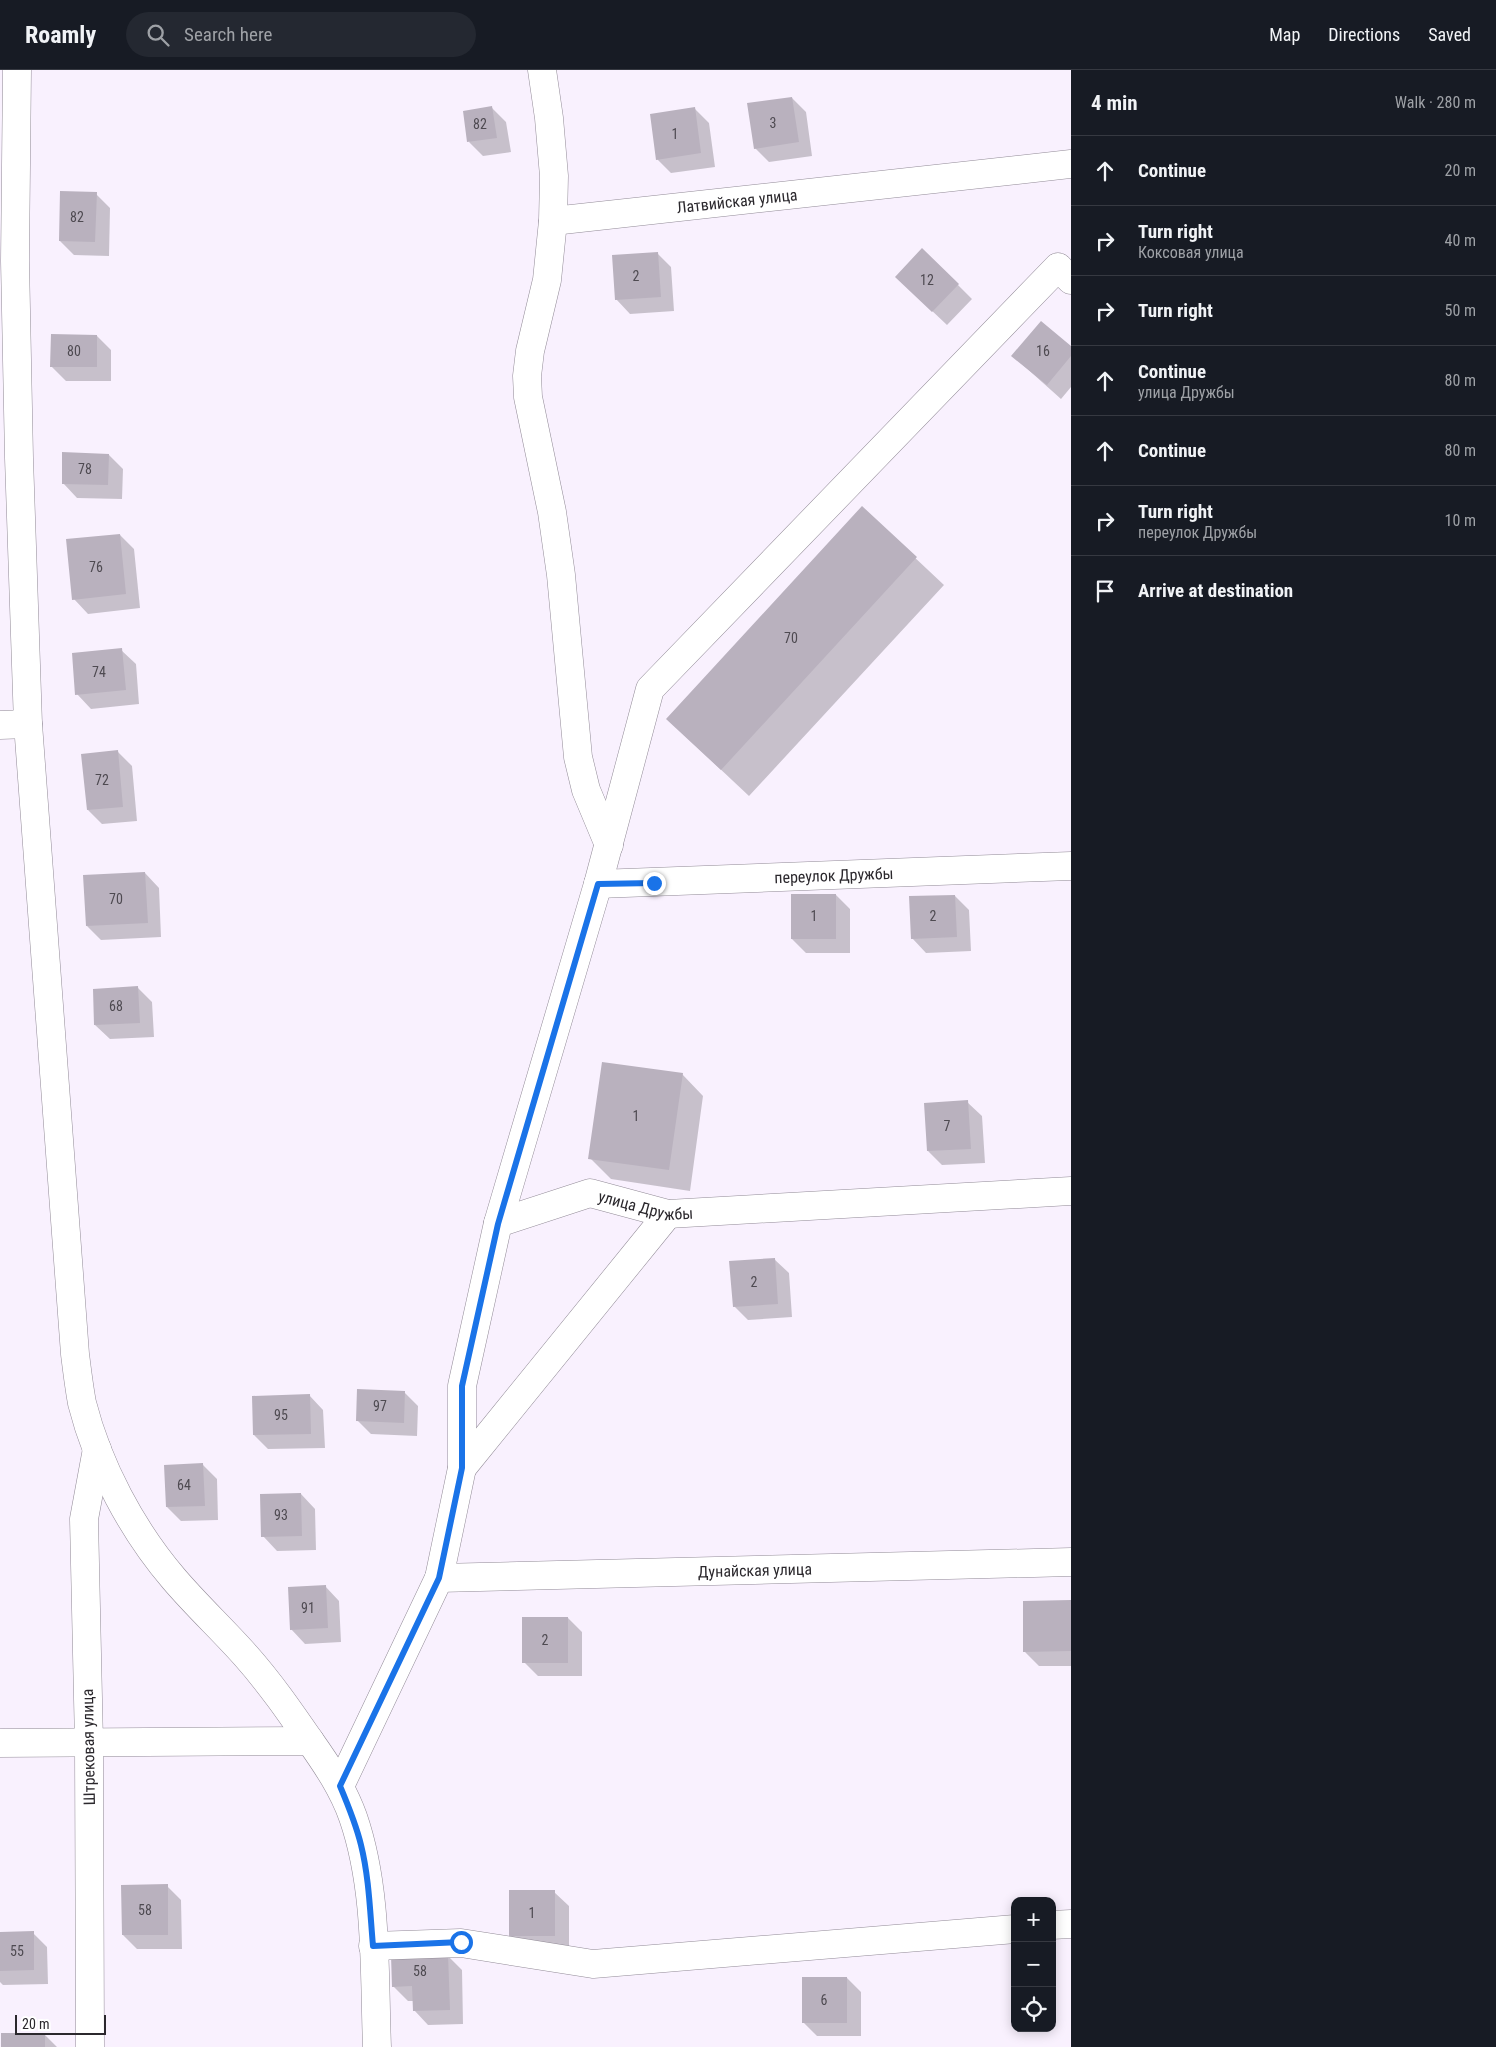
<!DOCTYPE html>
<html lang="en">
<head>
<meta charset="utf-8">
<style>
	body { margin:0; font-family:"Roboto Condensed",sans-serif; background:#242831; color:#f1f3f6 }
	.controls { position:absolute; right:15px; bottom:15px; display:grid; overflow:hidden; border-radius:10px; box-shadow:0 2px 12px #0003 }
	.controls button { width:45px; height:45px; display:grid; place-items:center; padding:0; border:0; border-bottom:1px solid #363941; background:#171b24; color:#f1f3f6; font:25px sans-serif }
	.scale { position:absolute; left:15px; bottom:12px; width:91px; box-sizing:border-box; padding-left:5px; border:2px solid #2b282d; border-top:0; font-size:14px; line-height:18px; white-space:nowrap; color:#2b282d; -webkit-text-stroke:4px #fff; paint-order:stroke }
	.stop { position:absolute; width:15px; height:15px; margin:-11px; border:4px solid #1a73e8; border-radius:50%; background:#fff }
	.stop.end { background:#1a73e8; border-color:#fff; box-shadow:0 1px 5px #0008 }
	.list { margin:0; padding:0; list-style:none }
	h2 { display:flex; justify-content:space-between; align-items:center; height:65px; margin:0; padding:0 20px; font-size:21px }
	h2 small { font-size:16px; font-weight:400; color:#9ea1a6 }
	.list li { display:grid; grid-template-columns:32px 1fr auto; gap:15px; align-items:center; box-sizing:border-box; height:70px; padding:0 20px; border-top:1px solid #363941 }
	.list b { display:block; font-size:19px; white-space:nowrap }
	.list p { margin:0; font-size:16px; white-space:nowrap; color:#9ea1a6 }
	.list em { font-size:16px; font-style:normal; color:#9ea1a6 }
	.icon { flex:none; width:28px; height:28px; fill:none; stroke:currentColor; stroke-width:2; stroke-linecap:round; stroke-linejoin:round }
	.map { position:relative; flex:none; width:1071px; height:1977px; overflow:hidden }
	header { display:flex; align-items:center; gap:30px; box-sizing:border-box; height:70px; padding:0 25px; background:#171b24; border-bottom:1px solid #363941 }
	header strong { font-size:24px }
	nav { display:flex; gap:28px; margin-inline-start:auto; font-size:18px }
	.search { width:350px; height:45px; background:#242831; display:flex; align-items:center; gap:12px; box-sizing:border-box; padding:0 18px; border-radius:28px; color:#9ea1a6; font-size:19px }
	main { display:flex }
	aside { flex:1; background:#171b24 }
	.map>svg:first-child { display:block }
</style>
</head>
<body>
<header>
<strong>Roamly</strong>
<div class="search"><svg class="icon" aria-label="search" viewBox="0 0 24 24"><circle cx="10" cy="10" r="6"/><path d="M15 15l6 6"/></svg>Search here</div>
<nav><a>Map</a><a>Directions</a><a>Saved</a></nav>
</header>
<main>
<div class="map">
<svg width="1071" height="1977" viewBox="0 0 1071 1977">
	<rect width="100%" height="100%" fill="#f9f1fe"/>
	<path fill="#0003" d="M792,28l14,14 6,44 -43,6 -14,-14z
		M492,38l14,14 5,30 -28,4 -14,-14z
		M695,39l14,14 6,44 -44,6 -14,-14z
		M96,124l14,14 -1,48 -35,-1 -14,-14z
		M657,183l14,14 3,44 -44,3 -14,-15z
		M958,215l14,14 -25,26 -36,-34z
		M97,266l14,14v31h-45l-15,-15z
		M1071,278v39l-10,12 -48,-43z
		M109,385l14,14 -1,30 -45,-1 -14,-15z
		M862,438l82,77 -195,211 -82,-77z
		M120,465l14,14 6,59 -52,6 -14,-15z
		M121,580l15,14 3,40 -48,5 -14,-15z
		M118,682l14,14 5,55 -35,3 -14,-14z
		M145,803l14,15 2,49 -60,3 -14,-14z
		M836,825l14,14v44h-44l-14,-14z
		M955,826l14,14 2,41 -45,2 -14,-15z
		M138,918l14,14 2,35 -44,2 -15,-14z
		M682,1004l21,22 -13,95 -79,-12 -21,-21z
		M967,1032l15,14 3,47 -43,2 -14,-14z
		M774,1189l15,14 3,44 -44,3 -14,-14z
		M404,1322l14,14 -1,30 -46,-2 -14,-14z
		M309,1325l14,15 2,38 -57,1 -14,-14z
		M203,1395l14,14 1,41 -37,1 -14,-14z
		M301,1424l14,15 1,41 -39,1 -14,-15z
		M325,1516l14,15 2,41 -36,2 -14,-15z
		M1071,1532v64h-32l-14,-14z
		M568,1548l14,14v44h-44l-14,-14z
		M167,1816l14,14 1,49h-45l-14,-14z
		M554,1822l15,14v44h-44l-15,-14z
		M0,1863h33l14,14 1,37 -45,1 -3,-3z
		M448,1886l14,14 1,54 -35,1 -14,-15v-9h-6l-15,-15z
		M847,1908l14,14v44h-44l-14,-14z
		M44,1964l13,13h-55z"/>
	<path fill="#b9b1be" d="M792,27l7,45 -45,7 -7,-46z
		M492,36l5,32 -30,4 -4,-31z
		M695,37l6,46 -45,7 -6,-46z
		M60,121l37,1 -2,50 -36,-1z
		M922,178l37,36 -27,28 -37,-35z
		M658,182l3,45 -46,3 -3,-45z
		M1041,251l30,25v10l-24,29 -36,-29z
		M51,264l46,1v32h-47z
		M62,382l47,2 -1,31 -46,-1z
		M862,436l55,51 -196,213 -55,-51z
		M120,464l6,60 -54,6 -6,-61z
		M122,578l4,42 -51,5 -3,-42z
		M118,680l5,57 -36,3 -6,-56z
		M145,802l3,51 -62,3 -3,-51z
		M791,824h45v45h-45z
		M955,825l2,42 -46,2 -2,-43z
		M138,916l2,37 -46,2 -1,-36z
		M602,992l81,11 -14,97 -81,-11z
		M968,1030l3,49 -44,2 -3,-48z
		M775,1188l3,46 -45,3 -4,-46z
		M357,1319l48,2 -1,32 -48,-2z
		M310,1324l1,40 -58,1 -1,-39z
		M203,1393l2,43 -39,1 -2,-42z
		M301,1423l1,43 -41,1 -1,-43z
		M326,1515l2,43 -38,2 -2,-43z
		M1071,1530v51l-48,1v-51z
		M522,1547h46v46h-46z
		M168,1814v51h-46l-1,-50z
		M509,1820h46v46h-46z
		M34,1861v39l-34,1v-39z
		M448,1884l2,56 -37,1 -1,-25 -20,1 -1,-32z
		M802,1907h45v46h-45z
		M1,1963h44v14h-44z"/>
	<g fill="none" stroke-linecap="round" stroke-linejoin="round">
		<g stroke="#928b97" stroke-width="29">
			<g id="minor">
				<path d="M17,0l-2,191 4,197 9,266 47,630c2,16 4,33 7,49 16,63 50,127 92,176 23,27 49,51 72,77 24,27 44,56 64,85"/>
				<path d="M542,0l7,48 5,58 -1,45 -6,59 -17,71 -3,25 1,21 24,115 9,63 17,182 8,33 23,55"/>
				<path id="s1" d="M553,151l518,-57"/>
				<path d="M0,655l28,-1"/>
				<path id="s2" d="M598,814l473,-18"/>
				<path d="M498,1153l100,-339 52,-195 408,-422 13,13"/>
				<path d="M462,1398l206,-254"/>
				<path id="s3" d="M439,1508l632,-16"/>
				<path d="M0,1673l310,-2c17,24 33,48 43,76 25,72 21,154 24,230"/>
				<path id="s4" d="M340,1716l99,-208 23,-110v-82l36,-163 92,-30 78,21 403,-23"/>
				<path d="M1052,1855l19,-1"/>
				<path d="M373,1876l88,-3 132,21 422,-35"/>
				<path d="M90,1977l-1,-304 -5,-224 13,-70"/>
			</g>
		</g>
		<use href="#minor" stroke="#fff" stroke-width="28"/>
	</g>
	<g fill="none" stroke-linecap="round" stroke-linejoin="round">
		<path stroke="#1a73e8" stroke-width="6" d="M461,1872l-88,4c-3,-34 -4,-69 -12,-101 -5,-21 -13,-40 -21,-59l99,-208 23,-110v-82l36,-162 100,-340 56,-1"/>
	</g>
	<g text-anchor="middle" stroke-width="4.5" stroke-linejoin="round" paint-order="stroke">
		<g font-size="14" fill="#4e4a51">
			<text x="773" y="58">3</text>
			<text x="480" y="59">82</text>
			<text x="675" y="69">1</text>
			<text x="77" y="152">82</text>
			<text x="636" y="211">2</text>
			<text x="927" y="215">12</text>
			<text x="74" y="286">80</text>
			<text x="1043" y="286">16</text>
			<text x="85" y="404">78</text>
			<text x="96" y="502">76</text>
			<text x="791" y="573">70</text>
			<text x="99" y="607">74</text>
			<text x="102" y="715">72</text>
			<text x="116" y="834">70</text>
			<text x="814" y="851">1</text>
			<text x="933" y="851">2</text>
			<text x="116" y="941">68</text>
			<text x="636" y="1051">1</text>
			<text x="947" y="1061">7</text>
			<text x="754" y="1217">2</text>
			<text x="380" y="1341">97</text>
			<text x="281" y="1350">95</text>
			<text x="184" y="1420">64</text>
			<text x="281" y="1450">93</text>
			<text x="308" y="1543">91</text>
			<text x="545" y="1575">2</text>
			<text x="145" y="1845">58</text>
			<text x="532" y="1848">1</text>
			<text x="17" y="1886">55</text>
			<text x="420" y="1906">58</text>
			<text x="824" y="1935">6</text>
		</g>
		<g font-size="16" fill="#2b282d" stroke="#fff">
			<text dy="6" stroke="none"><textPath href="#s1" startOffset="185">Латвийская улица</textPath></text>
			<text dy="6" stroke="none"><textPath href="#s2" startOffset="236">переулок Дружбы</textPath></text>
			<text dy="6" stroke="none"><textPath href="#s4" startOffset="746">улица Дружбы</textPath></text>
			<text dy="6" stroke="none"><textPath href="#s3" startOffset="316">Дунайская улица</textPath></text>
			<text transform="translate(88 1677) rotate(-91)" y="6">Штрековая улица</text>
		</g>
	</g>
</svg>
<div class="controls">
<button>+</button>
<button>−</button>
<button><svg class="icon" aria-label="locate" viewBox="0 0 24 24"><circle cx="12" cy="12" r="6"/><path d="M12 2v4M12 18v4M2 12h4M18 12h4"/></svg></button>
</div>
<div class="scale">20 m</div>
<div class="stop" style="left:461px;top:1872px"></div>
<div class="stop end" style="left:654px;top:813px"></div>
</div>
<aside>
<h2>4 min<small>Walk · 280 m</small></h2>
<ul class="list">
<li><svg class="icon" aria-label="ahead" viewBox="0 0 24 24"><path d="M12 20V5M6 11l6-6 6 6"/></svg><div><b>Continue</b></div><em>20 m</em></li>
<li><svg class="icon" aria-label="right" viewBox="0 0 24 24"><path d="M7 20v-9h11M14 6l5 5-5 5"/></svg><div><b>Turn right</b><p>Коксовая улица</p></div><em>40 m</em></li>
<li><svg class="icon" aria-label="right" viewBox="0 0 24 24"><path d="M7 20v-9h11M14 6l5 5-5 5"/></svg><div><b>Turn right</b></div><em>50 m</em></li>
<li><svg class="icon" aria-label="ahead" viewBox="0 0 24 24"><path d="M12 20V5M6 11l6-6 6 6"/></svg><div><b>Continue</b><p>улица Дружбы</p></div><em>80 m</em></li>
<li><svg class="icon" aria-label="ahead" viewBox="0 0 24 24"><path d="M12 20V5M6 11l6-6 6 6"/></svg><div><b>Continue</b></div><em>80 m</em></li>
<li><svg class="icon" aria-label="right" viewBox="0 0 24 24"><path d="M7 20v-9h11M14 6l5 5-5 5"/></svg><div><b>Turn right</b><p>переулок Дружбы</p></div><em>10 m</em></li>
<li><svg class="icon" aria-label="arrive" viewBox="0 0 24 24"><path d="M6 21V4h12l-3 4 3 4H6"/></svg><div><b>Arrive at destination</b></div></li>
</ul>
</aside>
</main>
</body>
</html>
